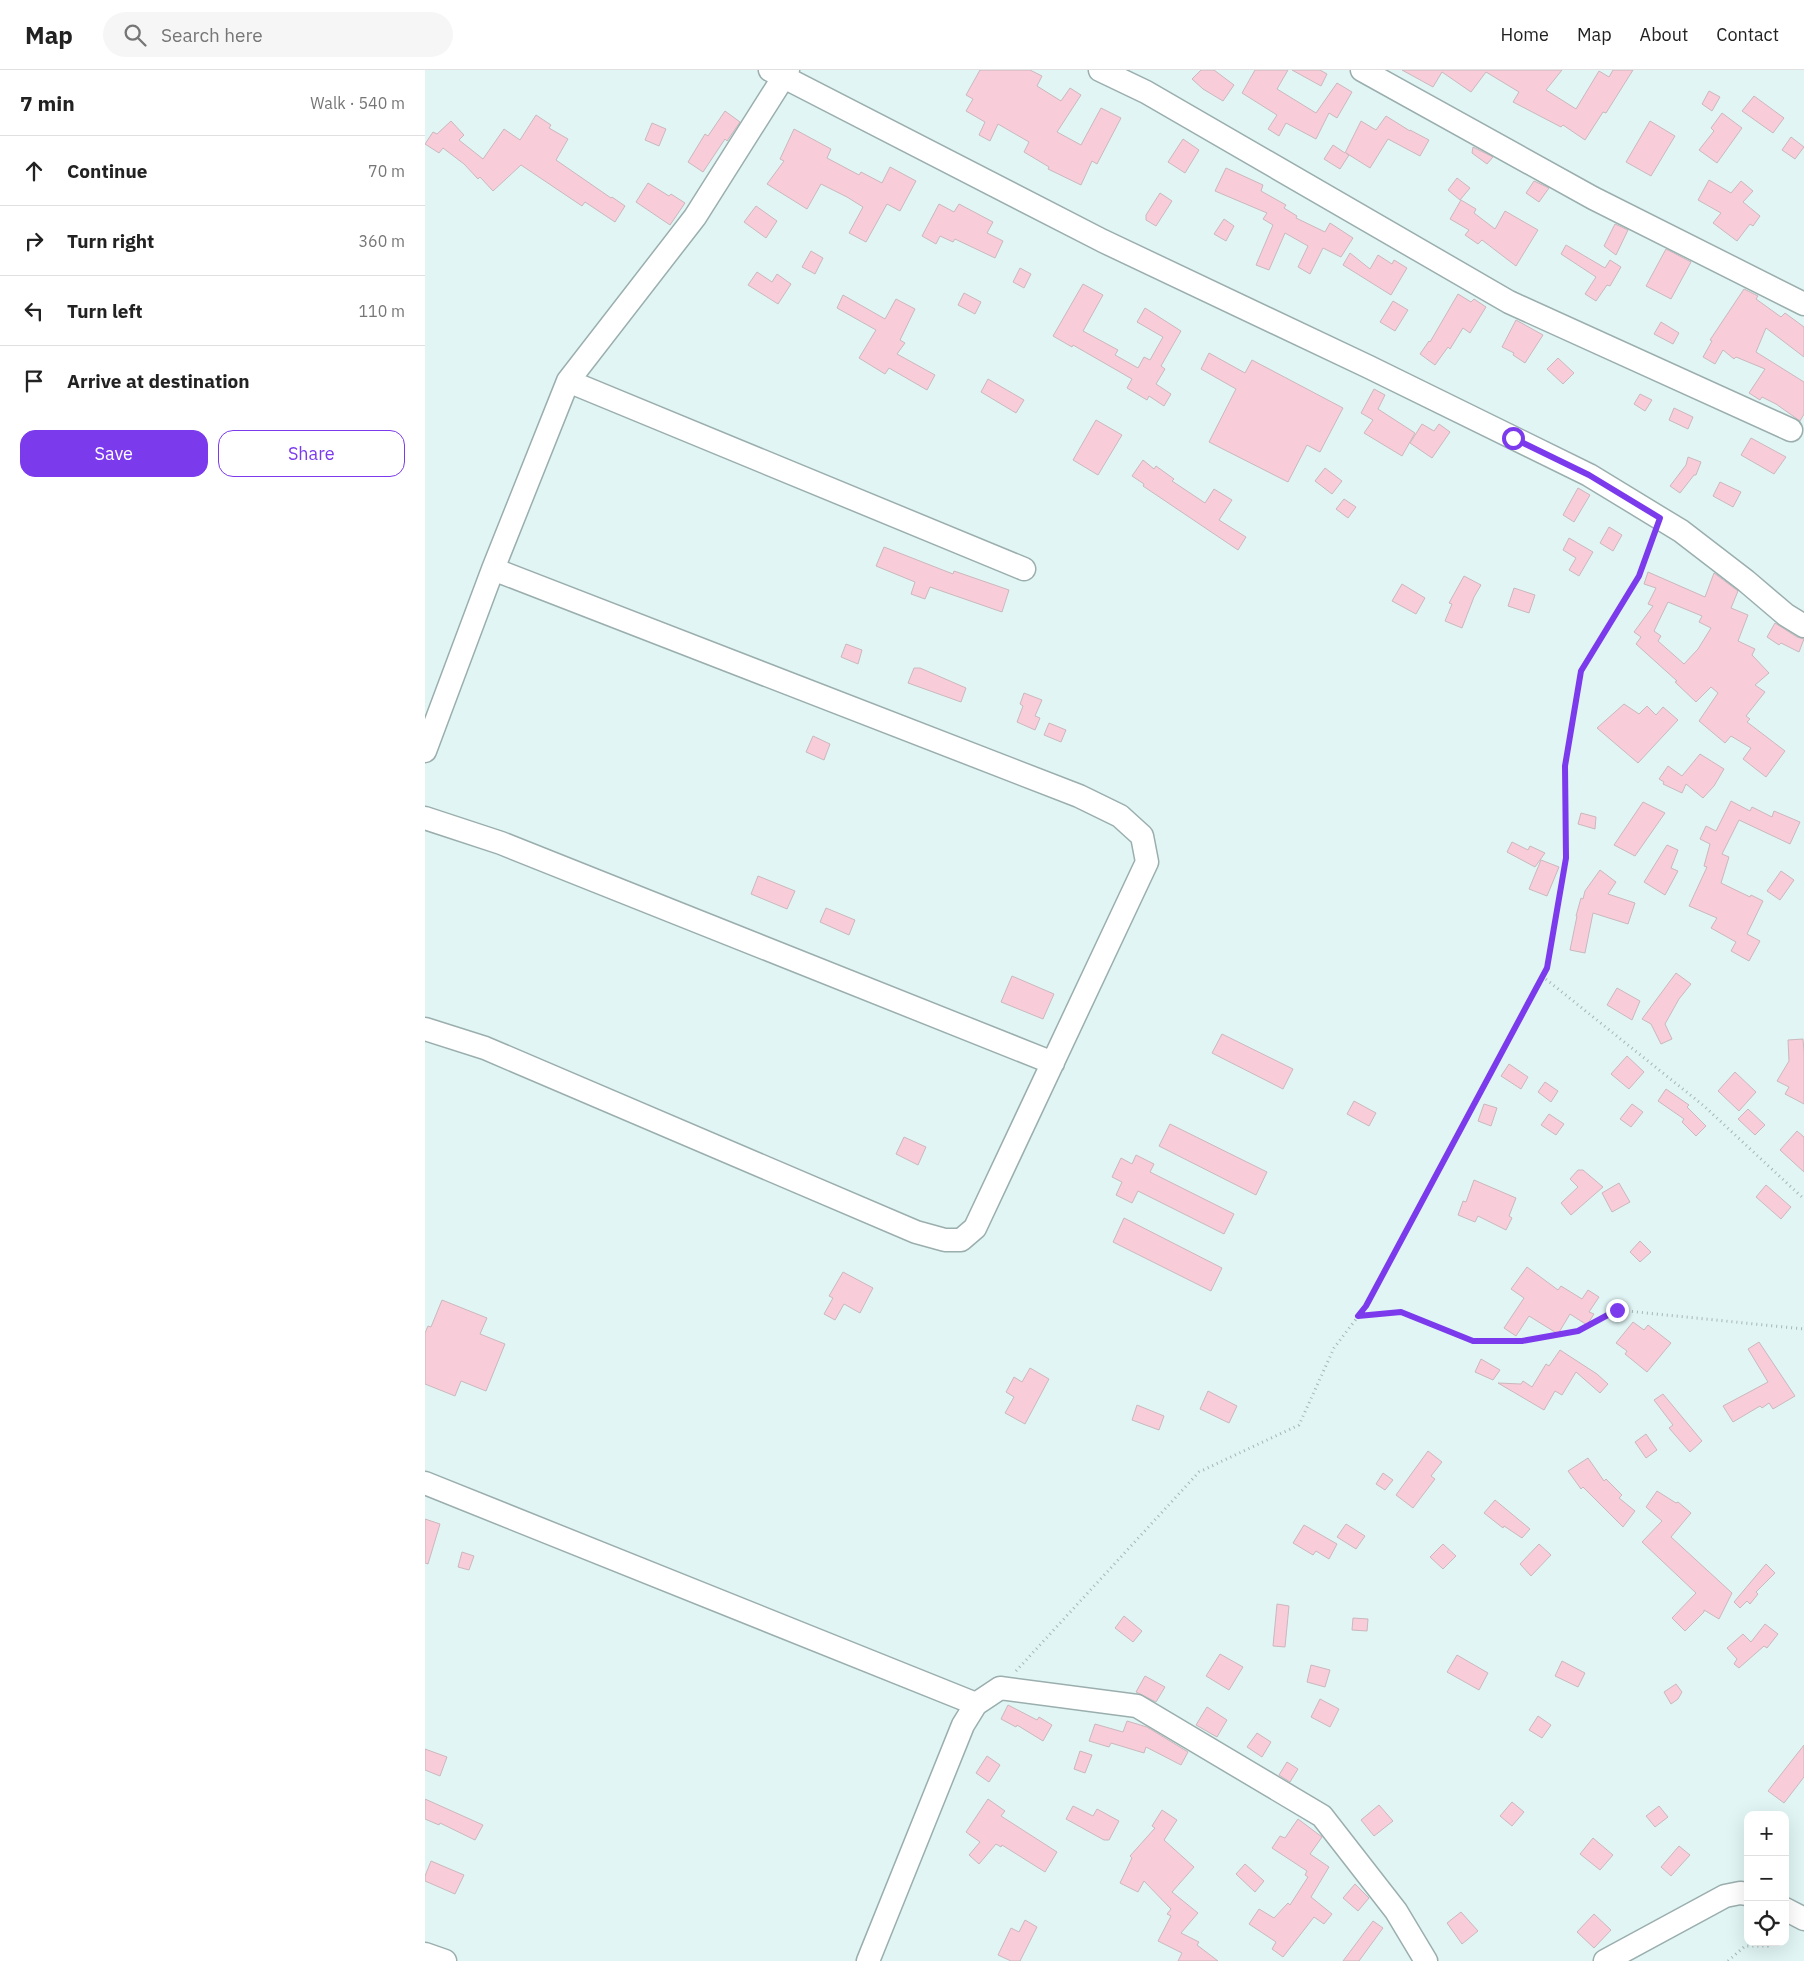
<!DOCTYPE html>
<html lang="en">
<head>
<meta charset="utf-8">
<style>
	body { margin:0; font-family:"IBM Plex Sans",sans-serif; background:#f6f6f6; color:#222 }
	.controls { position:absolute; right:15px; bottom:15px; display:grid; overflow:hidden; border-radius:10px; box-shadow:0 5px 20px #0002 }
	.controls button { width:45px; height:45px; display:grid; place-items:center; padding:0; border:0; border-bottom:1px solid #e0e0e0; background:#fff; color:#222; font:25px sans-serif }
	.stop { position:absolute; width:15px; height:15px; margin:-11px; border:4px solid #7c3aed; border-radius:50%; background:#fff }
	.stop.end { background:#7c3aed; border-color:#fff; box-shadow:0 1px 5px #0008 }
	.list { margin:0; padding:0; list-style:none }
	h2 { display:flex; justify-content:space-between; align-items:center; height:65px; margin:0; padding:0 20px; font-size:21px }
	h2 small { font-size:16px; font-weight:400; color:#767676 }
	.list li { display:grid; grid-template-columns:32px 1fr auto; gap:15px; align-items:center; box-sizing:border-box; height:70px; padding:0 20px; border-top:1px solid #e0e0e0 }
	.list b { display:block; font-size:19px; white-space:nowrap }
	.list em { font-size:16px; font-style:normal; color:#767676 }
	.actions { display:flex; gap:10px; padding:15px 20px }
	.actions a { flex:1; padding:11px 0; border:1px solid #7c3aed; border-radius:15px; text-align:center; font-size:18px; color:#7c3aed }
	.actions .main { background:#7c3aed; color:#fff }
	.icon { flex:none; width:28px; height:28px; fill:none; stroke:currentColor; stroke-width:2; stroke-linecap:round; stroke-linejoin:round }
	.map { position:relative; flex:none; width:1379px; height:1891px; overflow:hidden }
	header { display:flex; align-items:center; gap:30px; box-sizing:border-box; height:70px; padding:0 25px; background:#fff; border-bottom:1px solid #e0e0e0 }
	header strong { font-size:24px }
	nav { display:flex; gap:28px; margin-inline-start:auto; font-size:18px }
	.search { width:350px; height:45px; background:#f6f6f6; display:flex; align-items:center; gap:12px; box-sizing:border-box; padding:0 18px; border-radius:28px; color:#767676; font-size:19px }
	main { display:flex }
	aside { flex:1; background:#fff }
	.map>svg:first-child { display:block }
</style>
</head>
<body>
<header>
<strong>Map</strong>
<div class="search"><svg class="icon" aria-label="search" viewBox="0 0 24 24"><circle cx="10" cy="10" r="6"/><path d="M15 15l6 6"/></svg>Search here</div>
<nav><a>Home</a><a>Map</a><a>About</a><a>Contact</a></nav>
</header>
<main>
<aside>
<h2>7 min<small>Walk · 540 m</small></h2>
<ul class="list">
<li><svg class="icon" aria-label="ahead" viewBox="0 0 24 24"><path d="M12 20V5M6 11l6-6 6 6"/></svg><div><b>Continue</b></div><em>70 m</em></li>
<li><svg class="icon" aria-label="right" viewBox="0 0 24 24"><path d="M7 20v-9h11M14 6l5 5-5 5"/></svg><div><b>Turn right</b></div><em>360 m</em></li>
<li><svg class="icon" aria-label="left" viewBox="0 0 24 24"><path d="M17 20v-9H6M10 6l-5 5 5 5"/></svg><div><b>Turn left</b></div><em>110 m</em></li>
<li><svg class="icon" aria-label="arrive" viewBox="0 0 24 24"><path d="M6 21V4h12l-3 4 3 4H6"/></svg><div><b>Arrive at destination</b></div></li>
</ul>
<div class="actions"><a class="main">Save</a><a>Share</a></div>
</aside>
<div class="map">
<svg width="1379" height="1891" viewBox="0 0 1379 1891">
	<rect width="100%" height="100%" fill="#e1f5f5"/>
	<path fill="#f8ccd8" stroke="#cab8bc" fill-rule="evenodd" d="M555,0h50l12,6 -5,10 24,15 9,-13 11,7 -24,37 24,13 20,-37 20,10 -24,46 -5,-3 -11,24 -33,-16 1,-2 -25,-15 5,-10 -31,-18 -8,17 -11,-6 6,-13 -19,-11 7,-12 -7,-4z
		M776,0h13l20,15 -11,16 -20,-12 -11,-10z
		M830,0h33l-11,19 39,24 21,-30 15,9 -15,26 -8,-5 -13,26 -30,-16 -7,13 -11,-7 9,-14 -35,-22z
		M867,0h28l7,4 -6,12z
		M977,0h160l-16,20 30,19 23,-38 10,6 4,-7h20l-27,43 -3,-1 -18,28 -22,-15 -2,2 -48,-25 6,-10 -33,-20 -15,20 -29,-20 -9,15z
		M1284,21l11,6 -8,14 -10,-7z
		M1329,26l30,22 -11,15 -31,-22z
		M300,41l15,11 -13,19 -2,-2 -22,33 -15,-10 17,-28 3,2z
		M1297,43l20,15 -25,35 -18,-13 15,-19 -3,-3z
		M111,45l15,10 -2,3 19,11 -12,21 55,38 1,-1 13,9 -10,16 -30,-20 -3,4 -61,-41 -28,26 -13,-14 -2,2 -14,-15 -21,-16 -4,5 -14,-9 8,-12 4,2 14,-13 13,14 -5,5 24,19 21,-30 16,11z
		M961,46l24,15v-1l19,10 -9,16 -32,-17 -18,29 -24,-15 3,2 -9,14 -16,-10 9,-14 12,8 16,-32 15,9z
		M1225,51l25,15 -24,40 -25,-14z
		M227,53l14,6 -7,17 -14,-6z
		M369,59l37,20 -4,9 32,17 2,-3 21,11 8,-16 26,14 -16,30 -13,-7 -21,38 -17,-9 14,-26 -16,-10 -26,-13 -14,25 -40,-25 17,-23 -4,-2z
		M1366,67l13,10 -9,12 -13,-9z
		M758,69l16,11 -14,23 -17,-11z
		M1048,77l20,10 -6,7 -15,-11z
		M801,98l37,17 -2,6 25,14 -2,3 13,8 -1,2 29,14 5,-9 23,15 -12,19 -18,-9 -13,26 -12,-7 10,-21 -23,-13 -16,37 -13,-5 17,-40 -10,-6 4,-6 -52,-22z
		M1032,108l13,10 -10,12 -12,-10z
		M1284,110l22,13 10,-12 12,10 -10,11 17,14 -7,10 -3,-2 -13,17 -24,-18 8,-10 -23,-13z
		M1109,111l15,7 -10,14 -13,-9z
		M223,113l21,13 2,-2 14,9 -15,22 -34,-23z
		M735,123l12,8 -16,25 -10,-6v-5z
		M1036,130l15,9 -2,4 21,16 10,-18 33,19 -22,36 -34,-26 -4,4 -13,-9 4,-5 -19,-11z
		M514,134l15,8 5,-8 34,18 -6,11 16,8 -8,17 -40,-19 -2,3 -13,-6 -4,8 -14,-8z
		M331,136l21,15 -11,17 -22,-16z
		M799,149l10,7 -8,15 -12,-7z
		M1190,154l13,6 -12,25 -12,-9z
		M1141,175l39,23 5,-8 11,7 -11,19 -3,-1 -11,16 -11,-7 11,-17 -35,-23z
		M1241,179l25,13 -20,37 -25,-13z
		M386,181l12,7 -8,16 -13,-7z
		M925,183l20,16 8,-14 14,9 2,-4 13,8 -16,27 -48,-30z
		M595,198l11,6 -7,14 -11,-6z
		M332,202l15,10 5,-8 14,10 -13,20 -30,-19z
		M658,214l20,11 -20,36 35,19 -3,5 23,13 6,-11 6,3 13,-23 -26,-15 8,-14 36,23 -20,35 4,3 -9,15 15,10 -7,12 -15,-10 -2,4 -20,-12 5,-9 -59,-34 -1,2 -19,-11z
		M1319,219l14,7 -2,3 25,18 4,-4 19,14v30l-38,-29 -10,24 48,30v32l-4,7 -24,-17 -14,-7 -2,3 -11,-7 16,-24 -29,-12 -2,2 -11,-9 -8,14 -12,-7 9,-16 -2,-1z
		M539,223l17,9 -6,12 -17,-9z
		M1033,224l13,8 3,-3 12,8 -16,26 -7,-5 -13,21 -2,-2 -13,18 -15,-11 9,-13 1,1z
		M418,225l42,24 11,-20 19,10 -15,31 5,3 -8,11 38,21 -8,15 -38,-22 -4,6 -26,-16 17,-28 -39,-22z
		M968,231l15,9 -13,21 -15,-9z
		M1091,250l27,15 -18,28 -12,-8 1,-2 -12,-6z
		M1236,252l18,11 -6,11 -19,-10z
		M784,283l36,20 7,-13 91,48 -23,44 -13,-7 -19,37 -79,-40 27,-53 -35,-20z
		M1133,288l16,15 -11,11 -16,-15z
		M563,309l36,21 -8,13 -35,-21z
		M949,319l11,6 -7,14 37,24 -13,23 -38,-23 9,-13 -12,-7z
		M1215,324l12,6 -7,11 -11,-7z
		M1249,338l19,9 -5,12 -19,-9z
		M671,350l26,15 -24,40 -25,-15z
		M997,354l12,7 5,-7 11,8 -18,26 -22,-15z
		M1326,368l35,19 -12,17 -33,-19z
		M1263,387l13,5 -5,13h-2l-14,18 -10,-7 16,-21z
		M718,390l11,9 2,-3 18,13 -2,2 33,22 9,-14 18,11 -13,20 27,17 -8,13 -95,-64 1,-2 -12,-8z
		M900,398l17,13 -10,13 -17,-13z
		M1295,412l21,10 -8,15 -20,-11z
		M1153,418l12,7 -16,27 -11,-7z
		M919,429l12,8 -8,11 -12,-9z
		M1184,457l13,8 -9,16 -13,-8z
		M1144,468l24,14 -14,24 -10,-6 7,-12 -13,-8z
		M459,477l69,27 1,-3 55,19 -7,22 -72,-25 -5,12 -14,-5 4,-12 -39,-16z
		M1223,502l57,25 9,-24 24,18 -7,17 17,7 -10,26 17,8 -3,6 17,18 -14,12 10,7 -19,24 4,3 -3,3 38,29 -19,26 -23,-18 8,-11 -20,-12 -6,7 -26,-22 19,-28 -7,-6 -15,15 -21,-20 2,-1 -41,-37 5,-7 -7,-5 19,-26 -5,-2 8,-16 -12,-4zM1243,532l34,14 -3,6 12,6 -13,21 -14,15 -26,-23 3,-5 -7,-5z
		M1039,506l17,9 -7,12 -12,31 -17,-7 7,-17 -3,-1z
		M977,514l23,14 -9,16 -24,-13z
		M1089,518l21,7 -6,18 -21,-7z
		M1350,553l22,14 7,2 -5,13 -18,-9 -2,2 -12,-8z
		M421,574l16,6 -4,14 -17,-7z
		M489,598h6l46,20 -5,14 -53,-19z
		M599,623l18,7 -7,16 5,2 -5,12 -18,-8 6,-16 -3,-2z
		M1199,634l15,10 8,-8 9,9 7,-8 15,13 -40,43 -41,-35z
		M624,653l17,7 -5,12 -17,-7z
		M388,666l17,8 -6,16 -18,-8z
		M1275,684l24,15 -10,17 -11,12 -17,-14 -4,9 -19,-9 1,-2 -5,-3 9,-13 14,10z
		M1306,731l19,10 2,-4 20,10 2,-6 26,11 -10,22 -51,-24 -17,34 7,3 -8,26 29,14 1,-2 12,6 -16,33 13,7 -11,20 -18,-10 5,-9 -25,-14 6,-10 -28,-12 18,-39 -3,-1 6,-22 -10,-5 6,-13 10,5z
		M1218,732l22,11 -30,43 -21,-11z
		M1156,743l15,4 -1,12 -17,-5z
		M1087,772l16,8 2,-4 15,7 -10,14 -28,-15z
		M1242,775l11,5 -7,18 7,3 -13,24 -21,-13z
		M1116,790l18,7 -12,29 -18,-7z
		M1175,800l16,12 -8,12 27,9 -7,21 -35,-11 -8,40 -15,-3 7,-34h-1l5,-18 2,1 2,-8z
		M1356,801l13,9 -14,20 -13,-9z
		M333,806l37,15 -8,18 -36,-15z
		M401,838l29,12 -6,15 -29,-13z
		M1251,903l15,11 -12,15 -14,25 7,15 -11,5 -10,-20 -9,-5z
		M587,906l42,18 -11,25 -42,-17z
		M1192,918l23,13 -8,19 -25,-15z
		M797,964l71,35 -10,20 -71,-36z
		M1378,969l1,13v52l-19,-10 4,-7 -12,-6 12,-20 -1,-21z
		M1202,986l17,16 -15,17 -18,-15z
		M1084,994l19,13 -7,12 -20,-13z
		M1310,1002l21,20 -17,19 -21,-20z
		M1120,1012l13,9 -7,11 -13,-10z
		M1241,1019l23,16 -2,2 19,19 -10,10 -14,-14 2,-3 -26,-18z
		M929,1031l22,12 -7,13 -22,-12z
		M1059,1034l13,4 -6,18 -13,-5z
		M1207,1034l11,8 -12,15 -11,-8z
		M1323,1039l17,16 -10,10 -17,-16z
		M1124,1044l15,10 -8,11 -15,-10z
		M745,1054l97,48 -11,23 -97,-49z
		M1372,1061l7,6v35l-24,-22z
		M479,1067l22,10 -8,18 -22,-11z
		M711,1085l18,9 -4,8 84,42 -10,20 -86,-43 -6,12 -16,-8 6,-13 -10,-5 9,-19 11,6z
		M1153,1100h5l20,17 -32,28 -10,-12 17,-16 -8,-8z
		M1049,1110l42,18 -7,18 3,2 -6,12 -28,-14 -3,6 -17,-7 5,-14 3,1z
		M1194,1113l11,19 -18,10 -10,-19z
		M1341,1115l25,22 -10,12 -25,-22z
		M699,1148l98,50 -11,23 -98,-49z
		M1215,1171l11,11 -11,10 -10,-10z
		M1102,1197l31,23 3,-4 21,13 6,-9 11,7 -10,15 5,2 -7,11 -17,-11 -12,20 -29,-18 -13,20 -12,-8 20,-30 -13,-9z
		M418,1202l30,16 -13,25 -16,-9 -9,16 -11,-6 9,-16 -4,-2z
		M17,1230l45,18 -7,16 25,10 -19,47 -25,-10 -6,15 -30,-12v-51l3,-7 3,1z
		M1208,1252l11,8 4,-5 23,18 -24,29 -22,-18 2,-3 -11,-8z
		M1334,1272l36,54 -22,13 -4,-6 -7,5 -2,-2 -27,16 -10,-16 45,-24 -20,-33z
		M1135,1280l37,24 11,10 -8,9 -24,-21 -14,23 -7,-4 -11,19 -46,-27 23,1 2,-3 9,6 14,-23 3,2z
		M1056,1289l19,11 -7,10 -18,-8z
		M605,1298l19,11 -24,45 -20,-11 9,-16 -8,-5 8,-15 8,5z
		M783,1321l29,15 -8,17 -29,-14z
		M1238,1324l39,47 -12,11 -21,-24 4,-3 -19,-25z
		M712,1335l27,11 -5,14 -27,-10z
		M1221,1364l11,16 -11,8 -11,-16z
		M1003,1381l14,11 -11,14 4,3 -22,29 -17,-13z
		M1163,1388l16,23 2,-2 16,16 -3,3 16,13 -12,16 -40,-40 -2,2 -13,-18z
		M958,1403l10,7 -8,10 -9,-6z
		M1232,1421l19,12 2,-1 13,11 -20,24 61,56 -13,26 -15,-9v2l-19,19 -13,-13 24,-25 -54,-51 20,-21 -16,-14z
		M1070,1430l35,29 -8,9 -18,-12 -1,2 -19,-15z
		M0,1449l15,5 -12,40 -3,-1z
		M921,1454l19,12 -9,13 -19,-12z
		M879,1455l33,19 -8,15 -13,-8 -3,4 -20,-12z
		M1018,1474l13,12 -13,13 -13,-12z
		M1114,1474l12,11 -20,21 -11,-12z
		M37,1482l12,4 -5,14 -11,-3z
		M1341,1494l9,9 -19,19 2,2 -8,10 -3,-3 -7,7 -6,-6z
		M852,1534l12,2 -4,41 -12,-1z
		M699,1546l18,15 -9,11 -18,-14z
		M928,1548l15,1 -1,12 -15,-1z
		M1340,1554l13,10 -11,14 -3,-2 -25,22 -5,-4 3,-5 -10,-11 16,-14 8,8z
		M795,1584l23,13 -14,23 -23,-14z
		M1032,1585l31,18 -9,17 -32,-18z
		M1137,1591l23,12 -7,14 -23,-11z
		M886,1595l19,5 -5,17 -18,-5z
		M720,1606l20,11 -9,15 -20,-10z
		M1251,1614l6,8 -4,7 -7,5 -7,-12z
		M895,1629l19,10 -9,18 -19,-10z
		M583,1635l29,15 2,-3 13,8 -9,16 -26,-16 -1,2 -15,-8z
		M782,1637l20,13 -10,17 -21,-12z
		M1113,1646l13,9 -9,13 -13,-8z
		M702,1651l20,6 41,25 -7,13 -35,-18 -2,6 -33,-10 -2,4 -20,-6 6,-17 28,8z
		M832,1663l14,9 -9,15 -15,-10z
		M1379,1675v32l-20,26 -16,-12z
		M0,1679l22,8 -7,19 -15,-6z
		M655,1681l12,4 -7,18 -11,-4z
		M562,1686l13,9 -11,17 -13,-9z
		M862,1692l11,7 -8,13 -11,-7z
		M0,1729l58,26 -8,15 -35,-17 -1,2 -14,-6z
		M563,1729l17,12 -4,5 56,36 -12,20 -43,-27 -1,2 -5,-3 -17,20 -10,-9 11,-13 -14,-10z
		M1087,1732l12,10 -12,14 -12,-10z
		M954,1735l14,16 -19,15 -13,-16z
		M648,1736l20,10 4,-7 22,12 -10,19h-5l-38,-21z
		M1234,1736l9,11 -13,10 -9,-11z
		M737,1740l15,10 -13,20 30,27 -22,25 26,21 -17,20 18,9 -2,3 21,16h-40l4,-8 -24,-12 13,-25 -4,-2 4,-5 -27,-28 -6,11 -18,-9 12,-25 -2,-2 25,-28 -3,-2z
		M873,1749l24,18 -12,17 19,13 -18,30 21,17 -8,10 -10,-7 -31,40 -11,-8 4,-7 -27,-18 10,-15 15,9 14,-15 2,2 18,-28 -3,-2 2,-4 -35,-23 8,-12 5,2z
		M1168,1768l20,17 -13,15 -20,-16z
		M1254,1776l11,9 -19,21 -10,-9z
		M6,1791l33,14 -9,19 -30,-13v-5z
		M820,1794l19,17 -9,11 -19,-18z
		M930,1814l14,14 -11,13 -15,-13z
		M1036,1842l17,19 -16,13 -15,-21z
		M1169,1844l17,16 -17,18 -17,-16z
		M600,1850l12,7 -17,34h-9l-13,-6 13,-27 8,4z
		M948,1851l10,7 -24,33h-16z"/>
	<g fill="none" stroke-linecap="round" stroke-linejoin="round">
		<g stroke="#9baeae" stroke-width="25">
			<path id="minor" d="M345,0l333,171 266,126 220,108 92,56 65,50 40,34 18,11
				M675,0l46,22 363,210 282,128
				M937,0l231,128 211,106
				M143,311l456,188
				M0,681l68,-182 75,-188 127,-164 93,-147
				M0,748l76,25 552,220
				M0,959l60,19 431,184 29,8h16l14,-12 172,-366 -5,-26 -22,-20 -41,-20 -586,-227
				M0,1413l551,221
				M1360,1839l19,10
				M0,1884l20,7
				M443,1891l95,-236 13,-21 24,-16 137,18 185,110 74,95 30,50
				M1180,1891l120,-65 15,-3 8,1"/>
		</g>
		<path stroke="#a6b5b5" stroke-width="3" stroke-dasharray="1 4" stroke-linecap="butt" d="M1117,906l162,130 100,93
			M934,1246l42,-4 72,29h49l56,-10 39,-21 187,19
			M591,1601l183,-199 100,-47 35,-77 32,-42 181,-338 19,-110 -1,-92 16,-95 58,-95 15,-40
			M1303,1891l17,-15h23l9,-4"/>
		<use href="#minor" stroke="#fff" stroke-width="22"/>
	</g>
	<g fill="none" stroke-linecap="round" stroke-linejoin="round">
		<path stroke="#7c3aed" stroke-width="6" d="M1088,368l76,37 71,43 -21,58 -58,95 -16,95 1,92 -19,110 -181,338 -8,10 43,-4 72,29h49l56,-10 39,-21"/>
	</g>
</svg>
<div class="controls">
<button>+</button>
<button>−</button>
<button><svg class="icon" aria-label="locate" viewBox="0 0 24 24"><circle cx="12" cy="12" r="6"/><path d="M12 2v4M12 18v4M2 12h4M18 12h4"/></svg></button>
</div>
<div class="stop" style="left:1088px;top:368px"></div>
<div class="stop end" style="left:1192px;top:1240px"></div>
</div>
</main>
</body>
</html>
